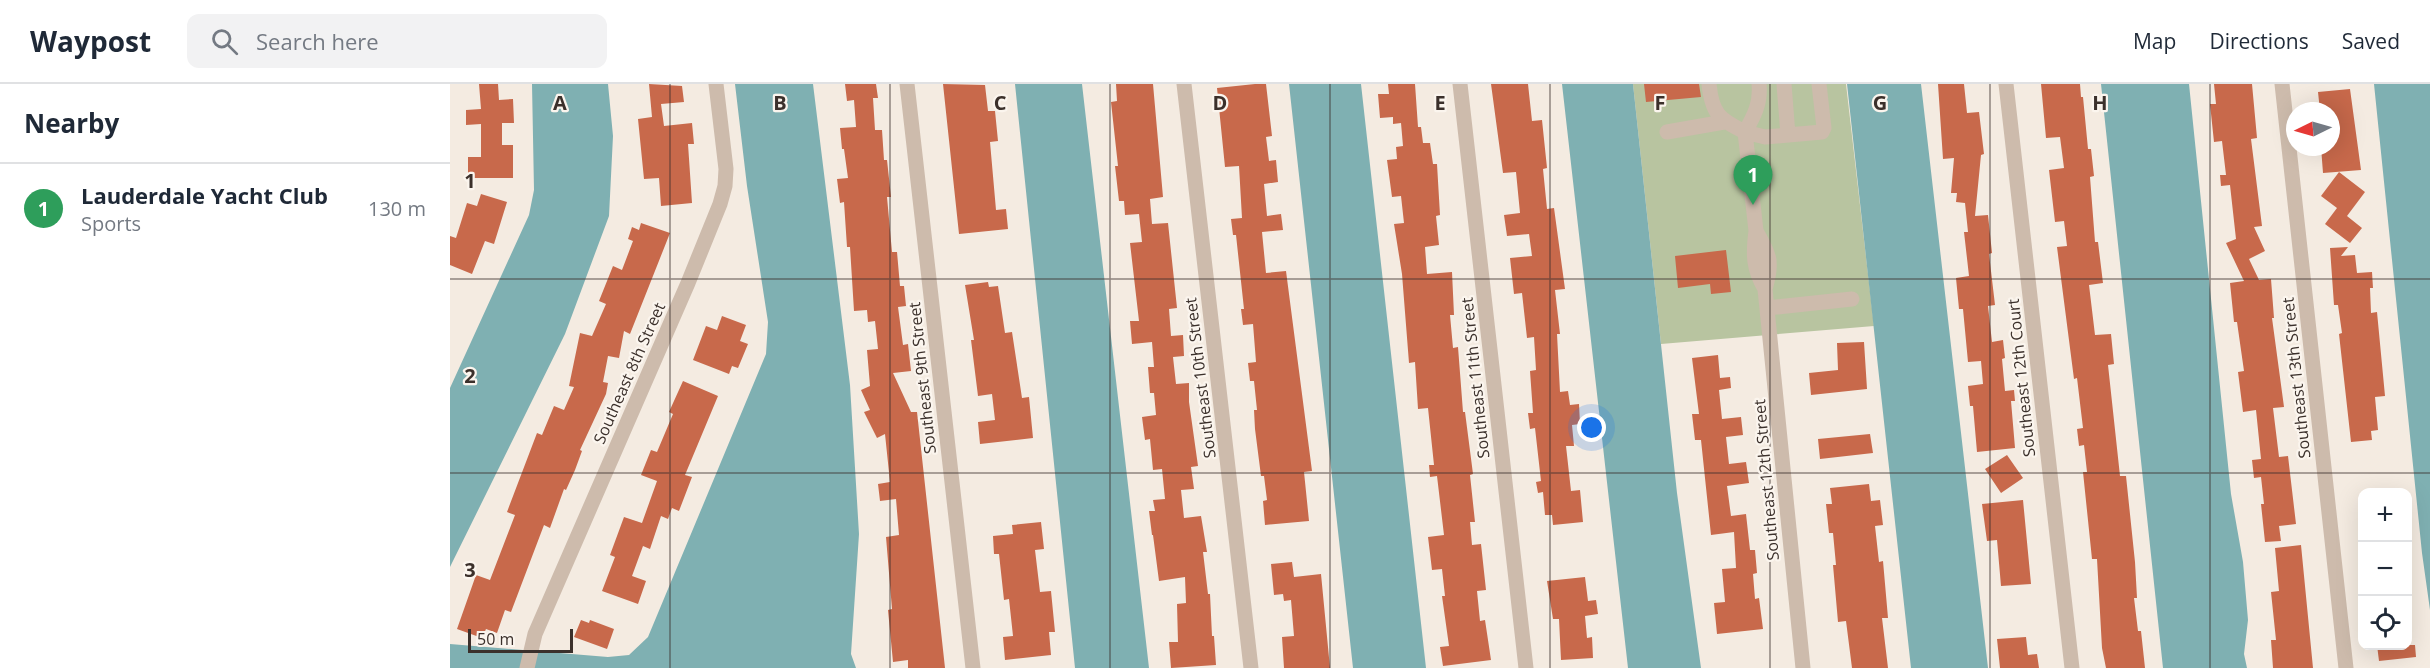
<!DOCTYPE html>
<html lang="en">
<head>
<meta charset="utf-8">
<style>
	body { margin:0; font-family:"Open Sans",sans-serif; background:#f2f2f3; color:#1f2937 }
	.controls { position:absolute; right:18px; bottom:18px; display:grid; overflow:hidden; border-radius:12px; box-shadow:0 6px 24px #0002 }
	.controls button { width:54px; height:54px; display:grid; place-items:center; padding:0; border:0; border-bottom:2px solid #e0e1e3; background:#fff; color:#1f2937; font:30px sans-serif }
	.compass { position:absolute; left:1836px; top:18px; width:54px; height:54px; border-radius:50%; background:#fff; box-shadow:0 6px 24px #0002; rotate:265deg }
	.scale { position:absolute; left:18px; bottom:15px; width:105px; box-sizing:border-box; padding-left:6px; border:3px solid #3b302b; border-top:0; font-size:16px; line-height:21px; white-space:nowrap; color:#3b302b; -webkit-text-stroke:4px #fbf5ee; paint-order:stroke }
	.you { position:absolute; left:1142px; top:344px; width:21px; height:21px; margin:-15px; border:4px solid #fff; border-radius:50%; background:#1a73e8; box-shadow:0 0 0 9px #1a73e833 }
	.badge { display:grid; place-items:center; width:39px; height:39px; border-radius:50%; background:#1f5a5e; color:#fff; font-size:20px; font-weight:700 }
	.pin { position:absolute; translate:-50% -50px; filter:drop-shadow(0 2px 3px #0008) }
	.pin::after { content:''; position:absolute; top:32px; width:21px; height:18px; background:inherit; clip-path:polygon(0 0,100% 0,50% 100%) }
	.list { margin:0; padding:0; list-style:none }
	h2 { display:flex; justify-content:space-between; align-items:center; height:78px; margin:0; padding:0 24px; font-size:26px }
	h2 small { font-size:20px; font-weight:400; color:#747a83 }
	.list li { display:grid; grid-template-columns:39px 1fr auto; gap:18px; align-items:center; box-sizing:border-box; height:90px; padding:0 24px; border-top:2px solid #e0e1e3 }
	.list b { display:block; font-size:22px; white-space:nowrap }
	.list p { margin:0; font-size:20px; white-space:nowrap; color:#747a83 }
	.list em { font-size:20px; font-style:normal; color:#747a83 }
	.icon { flex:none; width:33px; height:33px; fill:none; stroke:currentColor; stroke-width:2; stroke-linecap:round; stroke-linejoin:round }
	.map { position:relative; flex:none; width:1980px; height:584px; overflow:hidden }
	header { display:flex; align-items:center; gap:36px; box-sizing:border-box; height:84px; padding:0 30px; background:#fff; border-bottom:2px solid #e0e1e3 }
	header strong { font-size:28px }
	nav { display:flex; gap:33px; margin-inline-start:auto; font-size:21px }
	.search { width:420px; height:54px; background:#f2f2f3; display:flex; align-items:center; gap:15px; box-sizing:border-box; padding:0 21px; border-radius:12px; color:#747a83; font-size:22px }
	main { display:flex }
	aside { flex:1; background:#fff }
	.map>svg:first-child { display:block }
</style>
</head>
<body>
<header>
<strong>Waypost</strong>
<div class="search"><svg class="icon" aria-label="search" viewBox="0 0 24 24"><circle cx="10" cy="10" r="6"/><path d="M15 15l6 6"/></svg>Search here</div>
<nav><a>Map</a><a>Directions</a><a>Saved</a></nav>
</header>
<main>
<aside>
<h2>Nearby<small></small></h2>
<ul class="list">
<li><span class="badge" style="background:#2e9e5b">1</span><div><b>Lauderdale Yacht Club</b><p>Sports</p></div><em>130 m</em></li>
</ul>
</aside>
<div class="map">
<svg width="1980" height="584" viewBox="0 0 1980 584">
	<rect width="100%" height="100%" fill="#f4ebe1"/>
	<path fill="#b8c4a0" d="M1183,0h213l28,242 -213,18z"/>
	<path fill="#7fb0b2" d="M82,0h76l5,52 -4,80 -44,118 -115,233v-179l79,-173 5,-25z
		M285,0h78l37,301 9,149 -8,120 5,14h-406v-24l158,13 21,-2 19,-18 118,-283 2,-32 -21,-136z
		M565,0h67l67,584h-74z
		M839,0h72l65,584h-73z
		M1112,0h71l44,409 24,175h-73z
		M1397,0h74l67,584h-77z
		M1651,0h88l42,410 12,68 5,58 -4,34 3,14h-84z
		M1924,0h56v526l-8,-57z"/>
	<path fill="#c8694b" d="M29,0h19l1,16 14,-1 1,24h-12v22h11v33h-45v-21h13v-33l-15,1v-15l15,-1z
		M199,0l33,2 2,16 -23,2 3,22 28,-3 2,21h-6l4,59 -31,3 -2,-28 -15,1 -6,-60 14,-2z
		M395,0h31l2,14h-5l2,32h7l2,30h3l4,37h-4l5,55h5l3,34h4l2,20 -8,1 5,38 5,-1 3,27 -18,2 18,39h6l28,256h-37v-8l-15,2 -5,-52 4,-1 -6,-72 13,-2 -3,-36 -16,2 -2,-17 12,-2 -5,-48 -8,4 -13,-26 6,-2 -9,-20 9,-4 -3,-36 11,-1 -3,-28 -7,1 -1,-12 -13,1 -4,-64h-3l-3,-45 -4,1 -3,-24 11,-1 -4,-29h-2l-2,-21 16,-1 -2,-27 -7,1z
		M493,0l42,1 3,26h7l3,30 -8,1 6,68 10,-1 2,20 -49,5z
		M666,0h37l10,113 -13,2 2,25 16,-1 9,85 -8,1 2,27 12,-1 1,21 -11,1 3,27 13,-1v19l9,64 -7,1 3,22 -13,1 3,28 17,-2 6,36h-4l5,42h2l2,42h2l2,29 -45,3 -2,-26h9l-1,-38 9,-1 -1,-26 -26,4 -6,-46h-1l-3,-24h6l-2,-11 12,-1 -3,-30 -9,1 -3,-31 -5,1 -3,-23 14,-2 -2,-22h-4l-2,-26h6l-2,-25 -20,2 -2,-23h9l-9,-78 12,-1 -3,-28 -14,1 -1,-14h-5l-4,-35h3l-7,-64 6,-1z
		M805,0h11l6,52 -6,1 3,24 7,-1 2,22 -14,2 3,32 14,-2 2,16 -21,2 4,41 20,-2 26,200 -8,1 5,49 -44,4 -2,-24 4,-1 -3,-24h-3l-6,-47 -1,-19h3l-3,-29h-4l-2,-18 8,-1 -3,-38 -10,1 -2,-16h3l-8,-74h-3l-2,-16 11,-1 -3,-52 -14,1 -8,-79z
		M938,0h27l3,43h3l2,16h7l3,21h4l3,51 -4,1 3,29 -14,2 2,27 25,-2 2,43h-4l3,33 5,-1 5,65h2l8,62 -3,1 5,47h-5l2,23 9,-1 5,46 -9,1 3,30 5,-1 6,40 -48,6 -3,-19 9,-1 -7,-50h3l-3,-27 -10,1 -4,-33 16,-2 -7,-59 -7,1 -1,-12h5l-6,-57 -10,1 -3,-47 -6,1 -7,-89 -8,-50 10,-1 -3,-27 -9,1 -5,-37 10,-1 -1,-12 7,-1 -2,-23 -8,1v-7l-13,1 -2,-24h11z
		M1041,0h37l4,37 10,-1 5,48 -4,1 4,40 7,-1 11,81 -10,1 5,44h-3l3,58 8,-1 2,14 9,-1 1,20 -8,1 2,21h-8l5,45 9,-1 3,32 -30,3 -1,-10h-7l-2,-23 -5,1 -2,-11 5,-1 -6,-53 -5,1 -2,-16h5l-3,-42 6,-1 -2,-33 -7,1 -5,-45 -8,1 -4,-36 22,-2 -3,-22 -22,2 -3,-21 16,-2 -4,-41 -13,1z
		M1194,0h55l2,13 -55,5z
		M1488,0h26l3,29 12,-1 5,42 -3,1 -6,61 13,-1 4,38 -3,1 6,51 -7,1 4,36 11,-2 2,18 -3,1 3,32 9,-1 1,11h-4l4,47 -38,4 -4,-46h-3l-2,-20 15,-2 -2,-23 -13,1 -5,-53h-4l-3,-31 13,-2 -5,-44h4l-3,-29 -9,-1 1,-9h-6l3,-35 -11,1z
		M1591,0h39l1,13h2l5,52h3l3,27 -4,1 5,65h3l5,41 -14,2 6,50 16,-1 3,30 -6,1 12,111h6l9,86 2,36h-3l4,33h3l4,37h-39l-4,-20 -5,-89h-5l-9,-87h4l-3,-27 -5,1 -2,-17 6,-1 -6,-50 -3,1 -17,-132 10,-1 -3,-25 -9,1 -6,-52 15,-2 -4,-31 -14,1z
		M1764,0h38l5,54 -6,1 11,87 -8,1 11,24 -16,8 10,21 12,-1 3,39h-2l12,89 -11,1 6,49 9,-1 8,68 -17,2 2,15 -16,1 -4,-38h3l-3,-27 -7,1 -2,-18 9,-1 -5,-49 -13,2 -5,-40 6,-1 -7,-49h-3l-4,-39 14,-2 -18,-38 10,-4 -6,-54 -9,1 -1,-11h6l-4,-34 -8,1 -4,-38h6z
		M1900,5l11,81 -38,3 -2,-26h10v-36h-11l-2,-19z
		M1889,88l26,20 -18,24 15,12 -12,15 -25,-19 12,-16 -16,-12z
		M31,110l26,8 -13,42 -9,-3 -13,33 -22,-9v-29l6,2 11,-35 10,3z
		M191,139l29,10 -40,101 -6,-3 -5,27 -11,-2 -5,26 5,1 -2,11 -26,56 2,1 -7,19 -9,20 -2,-1 -14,39 -6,-3 -33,87 -6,-2 -8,23 -11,-4 -4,9 -25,-9 19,-54 14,5 25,-65 -8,-3 30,-79 5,2 12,-29 10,4 10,-23 -5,-1 11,-53 12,3 14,-32 -7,-3 14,-35 9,4 11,-29 -5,-2 4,-12 7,3z
		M1898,163l-7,9 14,-1 2,18 15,-1 1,16h-3l1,25 6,-1 8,84 -10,1 3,33 -7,1 1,9 -21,2 -12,-108 3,-1 -4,-28h-4l-4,-57z
		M1276,166l5,42 -20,2 -1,-10 -32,4 -3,-32z
		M538,198l1,5 9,-1 7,47 7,-1 10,66 7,-1 4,41 -53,6 -2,-22 17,-2 -3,-26 -14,2 -7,-56h3l-9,-55z
		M272,232l24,9 -6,16 8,3 -10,24 -6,-2 -3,8 -36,-14 13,-34 11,4z
		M1414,258l3,47 -56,6 -2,-22 29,-3 -1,-27z
		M1268,271l2,23 10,-1 1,11 -12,2 3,29 19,-2 2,18 -17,2 3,27 17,-2 3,21 -22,3 4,30 15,-2 4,36h5l2,23 -4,1 2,25 4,-1 4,31 -46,5 -3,-31 11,-1 -3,-33 14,-1 -2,-36 -23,3 -10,-95h-6l-3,-26h7l-7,-56z
		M233,297l35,15 -33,79 7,2 -13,34 -7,-3 -4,11 -7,-3 -11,33 -7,-3 -11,30 14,5 -8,23 -36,-13 13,-34 -5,-2 14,-38 18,6 15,-42 -16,-6 10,-25 6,2 16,-38 -4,-2z
		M1420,350l3,19 -53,6 -2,-20z
		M1557,371l16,23 -22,15 -16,-24z
		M1419,400l2,17 9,-1 3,25 -8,1 4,36 4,-1 5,57h-6l6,50h-36l-6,-47 -8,1 -5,-57h3l-3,-32h-4l-3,-29h6l-2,-16z
		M1573,416l8,84 -30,2 -4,-46 -10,1 -5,-37z
		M591,438l3,27 -9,1 5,42 11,-1 4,41h-6l2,23 -46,5 -2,-23 10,-1 -4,-37 -5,1 -5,-46h-5l-1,-18 20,-2 -1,-9z
		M1851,461l12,123h-40l-2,-28h5l-5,-48 8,-1 -4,-43z
		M842,478l2,15 27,-3 9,94h-46l-2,-31 12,-1 -3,-36 -7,1 -1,-7 -9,1 -3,-31z
		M1135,493l3,24 8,-1 2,14 -13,2 2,22 5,-1 1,21 -32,2 -2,-41h-6l-6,-38z
		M131,536l8,3 1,-3 24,9 -7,20 -33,-12z
		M1576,553l2,18 9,-1 2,14h-39l-3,-29z
		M1927,561h38l1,12 -37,4z"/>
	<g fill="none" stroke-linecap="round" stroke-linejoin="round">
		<path stroke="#cdbbac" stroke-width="15" d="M457,0l66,584
			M734,0l67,584
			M1010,0l66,584
			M1259,0c3,30 10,35 36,48 9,-16 16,-29 14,-48
			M1334,0l4,51
			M1556,0l66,584
			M1832,0l64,584
			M1217,48l57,-10
			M1306,147l-11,-99 20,5 57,-5 2,-4 -5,-44
			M1315,205c-12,-20 -12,-35 -9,-58 14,24 17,31 9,58l38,379
			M1317,224l85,-9
			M77,584l8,-34 153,-351 32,-79 5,-18 1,-17 -10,-85"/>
	</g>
	<path fill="none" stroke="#3b302b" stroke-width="1.5" stroke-opacity="0.55" d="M220,0v584M440,0v584M660,0v584M880,0v584M1100,0v584M1320,0v584M1540,0v584M1760,0v584M0,195h1980M0,389h1980"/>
	<g text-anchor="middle" stroke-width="4.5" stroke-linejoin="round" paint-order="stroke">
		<g font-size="16" fill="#3b302b" stroke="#fbf5ee">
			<text transform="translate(179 289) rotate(-66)" y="6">Southeast 8th Street</text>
			<text transform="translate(472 294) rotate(-96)" y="6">Southeast 9th Street</text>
			<text transform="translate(750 294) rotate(-97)" y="6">Southeast 10th Street</text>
			<text transform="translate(1025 294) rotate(-96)" y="6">Southeast 11th Street</text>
			<text transform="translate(1571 294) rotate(-96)" y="6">Southeast 12th Court</text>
			<text transform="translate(1846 294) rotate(-96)" y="6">Southeast 13th Street</text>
			<text transform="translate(1316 396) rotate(-95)" y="6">Southeast 12th Street</text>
		</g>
	</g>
	<g font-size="20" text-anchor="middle" font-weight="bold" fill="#3b302b" stroke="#fbf5ee" stroke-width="4.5" stroke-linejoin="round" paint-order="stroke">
		<text x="110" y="26">A</text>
		<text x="330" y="26">B</text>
		<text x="550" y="26">C</text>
		<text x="770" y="26">D</text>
		<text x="990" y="26">E</text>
		<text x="1210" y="26">F</text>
		<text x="1430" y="26">G</text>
		<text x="1650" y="26">H</text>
		<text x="20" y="104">1</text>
		<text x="20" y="299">2</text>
		<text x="20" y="493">3</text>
	</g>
</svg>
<div class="controls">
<button>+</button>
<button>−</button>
<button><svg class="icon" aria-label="locate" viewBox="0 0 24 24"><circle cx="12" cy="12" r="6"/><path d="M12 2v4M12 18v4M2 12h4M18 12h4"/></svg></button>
</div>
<svg class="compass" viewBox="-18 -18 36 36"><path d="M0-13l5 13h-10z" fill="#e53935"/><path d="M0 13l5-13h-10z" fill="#747a83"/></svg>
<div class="scale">50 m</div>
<div class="you"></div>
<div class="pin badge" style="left:1303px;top:121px;background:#2e9e5b">1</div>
</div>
</main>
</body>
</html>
